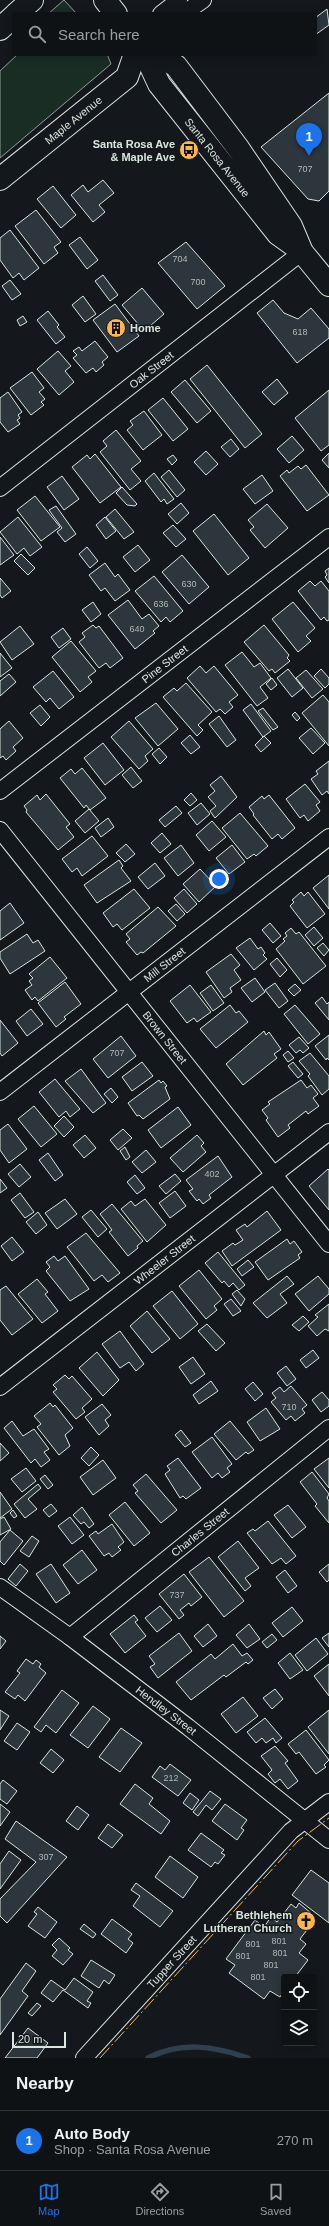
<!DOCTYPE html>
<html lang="en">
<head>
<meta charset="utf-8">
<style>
	body { margin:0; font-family:Helvetica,sans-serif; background:#181b1e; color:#f1f3f6 }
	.controls { position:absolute; right:12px; bottom:12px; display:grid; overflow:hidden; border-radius:4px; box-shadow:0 2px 10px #0003 }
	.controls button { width:36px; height:36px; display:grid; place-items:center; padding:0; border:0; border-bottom:1px solid #2f3234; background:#0f1215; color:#f1f3f6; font:20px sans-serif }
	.scale { position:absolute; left:12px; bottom:10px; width:54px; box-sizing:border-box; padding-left:4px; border:2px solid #d8e6dc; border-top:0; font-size:11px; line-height:14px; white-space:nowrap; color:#d8e6dc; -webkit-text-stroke:3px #14181c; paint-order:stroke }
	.you { position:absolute; left:219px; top:879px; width:14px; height:14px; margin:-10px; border:3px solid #fff; border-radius:50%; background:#1a73e8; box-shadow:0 0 0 6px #1a73e833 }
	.badge { display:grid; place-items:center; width:26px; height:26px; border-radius:50%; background:#1a73e8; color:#fff; font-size:13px; font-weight:700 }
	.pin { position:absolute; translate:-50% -33px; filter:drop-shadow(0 1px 2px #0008) }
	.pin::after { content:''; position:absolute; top:21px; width:14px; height:12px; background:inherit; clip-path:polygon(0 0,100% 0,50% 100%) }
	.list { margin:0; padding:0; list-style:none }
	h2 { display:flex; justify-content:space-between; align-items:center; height:52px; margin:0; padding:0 16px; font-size:17px }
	h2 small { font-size:13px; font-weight:400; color:#9b9ea0 }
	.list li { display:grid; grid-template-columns:26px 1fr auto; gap:12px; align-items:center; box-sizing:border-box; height:60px; padding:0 16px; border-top:1px solid #2f3234 }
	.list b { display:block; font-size:15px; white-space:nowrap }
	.list p { margin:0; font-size:13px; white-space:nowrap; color:#9b9ea0 }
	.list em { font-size:13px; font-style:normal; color:#9b9ea0 }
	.icon { flex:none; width:22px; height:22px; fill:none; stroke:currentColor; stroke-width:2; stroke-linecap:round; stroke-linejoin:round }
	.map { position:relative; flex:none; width:329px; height:2058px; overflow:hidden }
	.search { position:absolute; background:#0f1215; box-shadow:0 2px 10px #0003; left:12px; right:12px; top:12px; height:44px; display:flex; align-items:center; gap:10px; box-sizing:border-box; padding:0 14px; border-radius:4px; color:#9b9ea0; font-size:15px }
	.sheet { height:112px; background:#0f1215 }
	nav { display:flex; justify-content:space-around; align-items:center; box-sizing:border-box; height:56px; border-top:1px solid #2f3234; background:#0f1215; font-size:11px; color:#9b9ea0 }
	nav a { display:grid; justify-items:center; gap:2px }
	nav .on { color:#1a73e8 }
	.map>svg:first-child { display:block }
</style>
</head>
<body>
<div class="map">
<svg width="329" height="2058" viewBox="0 0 329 2058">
	<rect width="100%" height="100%" fill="#14181c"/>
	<path fill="#1a2d24" stroke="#939e99" d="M64,0l13,14h-29z
		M18,54h89l4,10 -111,94v-87z"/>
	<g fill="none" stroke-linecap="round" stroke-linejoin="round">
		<path stroke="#2f3f4d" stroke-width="5.5" d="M148,2058c33,-17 66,-12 100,0"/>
	</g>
	<path fill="#2c363c" stroke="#d8e6dc" d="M327,9l2,16 -14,10v-17z
		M329,93v98l-10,10 -11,-2 -47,-52z
		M103,180l11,13 -15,12 6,7 -12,10 -22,-27 12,-10 5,7z
		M53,186l23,29 -15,13 -24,-29z
		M36,210l25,32 -7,5 4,6 -14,11 -29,-38z
		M10,230l29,38 -15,12 -5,-7 -6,5 -13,-18v-22z
		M80,237l18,23 -11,9 -18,-24z
		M186,242l39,44 -28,23 -39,-46z
		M103,275l15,20 -8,6 -15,-20z
		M10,280l11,14 -9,6 -10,-14z
		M142,288l22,26 -20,17 -22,-26z
		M83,296l13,18 -11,8 -13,-17z
		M273,300l11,13 14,6 13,-11 18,21v9l-32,25 -40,-50z
		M115,304l24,32 -22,16 -24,-32z
		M48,311l11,14 -2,2 8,10 -9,7 -19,-24z
		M23,316l4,6 -7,4 -3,-6z
		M95,341l13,16 -6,5 2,3 -8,7 -3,-4 -7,5 -13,-15 4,-3 -4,-4 6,-4 3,4z
		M58,351l13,15 -6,5 9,11 -15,13 -22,-26z
		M207,365l55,69 -17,14 -55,-69z
		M32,372l12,16 -5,4 6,7 -4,3 3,3 -13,10 -21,-27z
		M277,379l11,14 -14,12 -12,-13z
		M185,380l26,31 -14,12 -26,-31z
		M329,390v55l-8,6 -26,-33z
		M8,392l14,20 -4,3 2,3 -3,2 3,4 -12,8 -8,-10v-24z
		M163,398l25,31 -15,12 -25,-31z
		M144,411l18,24 -19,15 -16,-20 6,-5 -3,-4z
		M116,430l25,31 -10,8 10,12 -11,9 -30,-38 7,-6 -4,-5z
		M292,436l12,14 -15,13 -12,-14z
		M231,439l8,10 -9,8 -9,-10z
		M206,451l12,13 -12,11 -12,-13z
		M329,453v15l-7,-8z
		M95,454l26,33 -21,16 -28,-36 15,-12 3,4z
		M173,455l4,5 -5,5 -5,-6z
		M306,465l23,30 -22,16 -27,-35 7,-6 2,3 9,-7 3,3z
		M169,470l16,20 -8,7 -16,-20z
		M154,473l20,26 -7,5 -3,-5 -3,3 -16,-21z
		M262,475l11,16 -18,13 -12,-15z
		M62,476l17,23 -15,11 -17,-23z
		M122,487l15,17 -2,2 -8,-1 -11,-12z
		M35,496l25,31 -19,14 -24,-31z
		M181,503l8,10 -12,11 -9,-10z
		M267,504l21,24 -23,20 -15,-18 4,-3 -6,-7z
		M56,506l20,28 -11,8 -8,-10 5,-4 -13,-18z
		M115,509l19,23 -10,7 -18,-22z
		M214,514l35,44 -21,17 -35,-44z
		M18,517l24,30 -12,9 -6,-8 -7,6 -17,-22z
		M105,517l11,14 -10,8 -10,-14z
		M173,525l13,14 -10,8 -13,-14z
		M0,537l14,18 -14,10z
		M138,545l12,15 -15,12 -12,-15z
		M87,547l11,14 -8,7 -11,-14z
		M21,554l14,14 -7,7 -14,-14z
		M182,555l27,32 -20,17 -27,-32z
		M105,563l10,14 3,-3 12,16 -15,11 -10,-13 -4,3 -12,-16z
		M329,568v15l-4,-6 2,-2 -2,-4z
		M154,576l29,35 -13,11 -4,-5 -5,5 -26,-31z
		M0,578l11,13 -9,7 -2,-3z
		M310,581l5,5 6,-5 8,10v29l-2,1 -3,-4 -3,3 -23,-29z
		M128,600l14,19 7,-5 10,12 -6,5 2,2 -20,16 -27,-34z
		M93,602l8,12 -10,8 -9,-12z
		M293,602l22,26 -9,8 5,5 -13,11 -26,-33z
		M93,625l3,3 3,-2 24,32 -13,10 -4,-5 -7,5 -20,-26 6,-5 -3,-4z
		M264,625l25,30 -2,3 3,3 -15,12 -3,-4 -3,2 -25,-29z
		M20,626l14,18 -22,16 -12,-18z
		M63,628l8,11 -12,9 -8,-11z
		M71,641l25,30 -8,6 4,5 -12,10 -28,-35z
		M242,652l12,15 6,-4 11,15 -11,9 8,11 -11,8 -32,-41z
		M0,653l12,15 -12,9z
		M200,666l6,7 8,-7 24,29 -9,7 4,5 -8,7 -5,-5 -4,3 -29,-34z
		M288,669l15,19 -11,9 -15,-19z
		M321,669l8,9v6l-4,4 -11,-12z
		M306,670l17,19 -11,9 -16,-20z
		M53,671l21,26 -15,12 -9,-11 -4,4 -13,-15z
		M9,674l7,8 -16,14v-15z
		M272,678l5,7 -6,5 -5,-6z
		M186,683l26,29 -14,13 5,5 -6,6 -34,-39 11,-9 3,3z
		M323,695l6,7v44l-27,-33z
		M156,703l22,26 -20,17 -23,-28z
		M251,704l20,27 -8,6 -20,-27z
		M40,705l10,12 -9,9 -11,-13z
		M263,708l15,19 -5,3 -15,-19z
		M295,712l5,6 -3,3 -5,-6z
		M219,716l17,24 -9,7 -18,-23z
		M9,721l14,17 -10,9 3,4 -10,9 -3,-4 -3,2v-29z
		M129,721l24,28 -8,7 3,5 -9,8 -28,-32z
		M311,728l14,15 -12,11 -14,-16z
		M190,735l10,12 -9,7 -10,-11z
		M264,736l7,7 -10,9 -6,-7z
		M103,743l21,27 -19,15 -21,-27z
		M159,748l8,9 -7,7 -8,-10z
		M329,761v33l-2,-3 -5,4 -11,-16 7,-5 -2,-3z
		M131,767l11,14 -9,7 -11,-13z
		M82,768l24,30 -16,12 -4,-5 -2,3 -24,-30 11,-9 4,5z
		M221,776l16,21 -22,21 -5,-7 6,-5 -8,-9 7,-6 -5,-6z
		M305,784l15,18 -4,3 4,6 -12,10 -4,-6 -4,3 -14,-19z
		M191,793l6,7 -7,6 -6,-6z
		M46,794l24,30 -4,3 8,10 -16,13 -32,-38 1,-2 -3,-4 13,-11 3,5z
		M269,795l26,33 -13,11 -4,-5 -6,5 -19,-24 1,-1 -5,-7 13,-11 2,3z
		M201,803l9,11 -13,11 -9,-12z
		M176,806l6,7 -17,14 -6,-7z
		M89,809l10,12 -14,12 -10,-12z
		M240,813l28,33 -12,10 -2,-2 -7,5 -25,-31z
		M108,818l6,9 -13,10 -6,-9z
		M212,821l14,16 -17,14 -13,-16z
		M162,833l9,11 -11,9 -9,-10z
		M92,836l16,20 -26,20 -5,-8 -5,4 -10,-13z
		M126,844l9,10 -10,8 -9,-9z
		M181,845l13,18 -16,13 -14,-18z
		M232,845l13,17 -16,12 -13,-16z
		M119,860l4,6 -2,2 10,13 -34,22 -13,-18z
		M155,863l10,13 -17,13 -10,-12z
		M200,869l16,17 -17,16 -16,-18z
		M329,875v34l-16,-21z
		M134,889l16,19 -28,22 -5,-6 -4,3 -10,-14z
		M184,889l13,15 -10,9 -13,-15z
		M301,892l3,4 4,-4 17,22 -18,14 -17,-22 4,-4 -2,-2z
		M10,903l14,20 -24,17v-29z
		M176,904l9,10 -8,7 -9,-10z
		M158,907l18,19 -33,27 -2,-1 -4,3 -11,-13 4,-3 -4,-5z
		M270,923l11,13 -8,7 -11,-13z
		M314,927l9,11 -9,8 -9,-11z
		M291,928l5,6 3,-2 27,34 -23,18 -27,-35 9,-8 -2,-2 4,-3 -2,-3z
		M27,934l6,9 5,-3 7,11 -35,23 -10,-16v-6z
		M250,938l8,11 3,-2 4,6 -2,2 4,4 -13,11 -18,-22z
		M323,943l6,7 -5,6 -7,-8z
		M231,954l9,11 -6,5 7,10 -11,8 2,4 -8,6 -18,-26z
		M50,957l17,21 -29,23 -3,-4 -3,3 -7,-10 7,-5 -3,-4 4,-3 -4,-4z
		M277,958l10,12 -7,7 -10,-13z
		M255,978l10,14 -13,10 -11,-14z
		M65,982l16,22 -17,13 2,2 -10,8 -18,-24z
		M275,983l13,18 -9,7 -14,-18z
		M295,984l6,6 -7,6 -6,-6z
		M190,985l21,27 -14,10 -3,-4 -7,5 -17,-22z
		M211,985l13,18 -11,8 -13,-18z
		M322,997l5,7 2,-2v18l-14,-17z
		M230,1005l6,8 3,-2 9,11 -32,26 -16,-19z
		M295,1005l25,29 -12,10 -24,-30z
		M31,1009l12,15 -16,12 -11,-15z
		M0,1020l18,23 -16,13 -2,-3z
		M264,1031l2,4 3,-3 12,17 -7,5 3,4 -34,27 -17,-21z
		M329,1035v25l-2,-2 -1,2 -11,-14z
		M121,1036l15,20 -28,22 -15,-19z
		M299,1037l10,11 -6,5 -3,-3 -4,3 -7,-8z
		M288,1051l6,7 -6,4 -5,-7z
		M310,1053l19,23v13l-7,6 -14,-19 2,-2 -11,-13z
		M142,1062l11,14 -21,15 -10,-14z
		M293,1062l10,12 -5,4 -10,-12z
		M81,1069l25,34 -13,10 -28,-32z
		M55,1079l25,30 -10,8 -4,-6 -7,6 -20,-25z
		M159,1080l2,3 2,-2 4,5 -2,1 5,12 -27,20 -4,-4 -2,1 -9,-13z
		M301,1080l6,8 4,-3 7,9 -5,4 6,8 -11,8 -2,-3 -18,14 2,3 -12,9 -12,-17 2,-2 -6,-8 8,-6 -2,-2z
		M111,1088l7,9 -6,6 -8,-9z
		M34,1106l23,28 -16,13 -23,-28z
		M178,1107l13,18 -30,23 -13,-18z
		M64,1116l10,11 -10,10 -10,-11z
		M8,1124l19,25 -18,14 -9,-13v-20z
		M123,1129l9,9 -14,12 -8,-10z
		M85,1135l11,13 -12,10 -11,-13z
		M197,1135l7,8 -3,3 5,6 -23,20 -13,-14z
		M125,1147l5,10 -4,3 -6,-9z
		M146,1150l10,12 -14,11 -10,-11z
		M48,1153l15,22 -8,6 -16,-21z
		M218,1156l14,21 -23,18 2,3 -8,6 -4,-5 -2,2 -8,-10 4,-2 -7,-9z
		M20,1164l11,13 -12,10 -11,-13z
		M328,1169l1,1v40l-20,-24z
		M175,1174l6,7 -15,13 -7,-8z
		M135,1175l10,13 -8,6 -10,-12z
		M0,1179l7,9 -7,5z
		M175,1191l11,15 -16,12 -11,-15z
		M20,1193l14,19 -9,6 -14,-18z
		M65,1199l12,15 -20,15 -12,-16z
		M145,1199l21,26 -19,17 -26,-33 10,-8 4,5z
		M112,1204l31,37 -6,5 1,2 -10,8 -19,-24 3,-2 -12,-16z
		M91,1210l16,19 -9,8 -16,-20z
		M267,1211l14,19 -49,36 -10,-15 11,-8 2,2 8,-5 -7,-10 9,-6 2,3z
		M38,1212l9,13 -11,9 -10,-12z
		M86,1233l34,40 -12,9 -6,-7 -8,6 -27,-34z
		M12,1237l12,15 -12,9 -11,-15z
		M287,1239l3,5 4,-3 8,11 -4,3 2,3 -32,22 -13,-18z
		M218,1252l27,33 -6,5 -6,-7 -4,4 -5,-6 -2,2 -17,-20z
		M54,1256l4,5 7,-5 24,33 -19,12 -24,-30 4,-4 -4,-5z
		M248,1260l6,7 -12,9 -5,-7z
		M199,1270l23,29 -8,7 3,4 -11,9 -27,-33z
		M287,1276l7,8 -14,10 7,9 -20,15 -14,-15z
		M318,1276l11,13v5l-20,17 -14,-17z
		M37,1279l11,13 -3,2 13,17 -16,12 -24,-29z
		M6,1286l27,33 -21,16 -12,-15v-30z
		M237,1290l8,9 -4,7 -9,-12z
		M172,1291l26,33 -18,15 -27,-33z
		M231,1299l10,12 -8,5 -9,-12z
		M329,1304v27l-4,-2 -8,7 -9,-10 10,-9 -3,-2z
		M147,1311l23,28 -18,14 -22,-27z
		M303,1316l6,6 -10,9 -7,-6z
		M207,1324l18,19 -9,8 -18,-20z
		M120,1331l24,33 -8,7 -7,-9 -9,6 -18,-24z
		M313,1350l6,8 -13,10 -6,-8z
		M97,1352l22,28 -16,16 -24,-28z
		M193,1357l12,17 -14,10 -12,-17z
		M286,1366l10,13 -9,7 -10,-13z
		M65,1375l4,4 3,-3 20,23 -10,9 3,4 -9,7 -23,-27 4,-3 -4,-4z
		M211,1381l7,10 -19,13 -6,-9z
		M253,1382l10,12 -8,7 -10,-12z
		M291,1386l16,19 -5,4 3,4 -10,8 -4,-5 -5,4 -15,-18 5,-4 -4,-5 8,-6 4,5z
		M322,1392l7,8v6l-8,6 -9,-12z
		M50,1403l3,4 2,-2 18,23 -8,7 5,11 -11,9 -22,-28 4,-3 -7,-8z
		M102,1404l9,11 -6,5 4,6 -10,9 -14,-18z
		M266,1408l14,21 -20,12 -13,-19z
		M12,1421l11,15 11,-7 15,20 -5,3 6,8 -9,7 -6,-8 -4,4 -27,-35z
		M230,1421l24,29 -6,4 -2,-2 -10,8 -22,-26z
		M181,1430l10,13 -6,4 -10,-12z
		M212,1437l20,27 -5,4 3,4 -8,6 -4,-5 -6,5 -20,-26z
		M0,1443l9,10 -9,8z
		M91,1447l8,8 -10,11 -8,-8z
		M178,1458l23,30 -15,11 -3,-3 -3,2 -15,-24 5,-4 -3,-4z
		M329,1458v30l-15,-19z
		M103,1460l13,18 -23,17 -13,-18z
		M26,1468l10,13 -14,11 -11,-13z
		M312,1472l17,22 -2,4 2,3v22l-14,-17 2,-2 -17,-22z
		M146,1474l31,36 -16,13 -26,-30 3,-2 -5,-6z
		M45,1475l8,10 -5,4 -8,-10z
		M38,1484l3,4 -13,11 9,10 -12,9 -11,-14z
		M0,1492l12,17 -12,9z
		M125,1502l25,31 -16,13 -25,-31z
		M51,1504l6,7 -8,6 -6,-7z
		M288,1505l18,22 -14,11 -18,-23z
		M82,1507l12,17 -5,4 -5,-6 -3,2 -8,-9z
		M13,1510l4,6 -3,2 -4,-5z
		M4,1517l7,12 -11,6v-16z
		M70,1517l14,18 -12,9 -14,-18z
		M268,1521l28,35 -10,8 -5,-6 -9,6 -25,-31 6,-4 2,2z
		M112,1524l12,18 -6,5 3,3 -9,7 -3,-4 -5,3 -15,-20 7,-5 2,3z
		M10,1530l13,11 -19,24 -4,-4v-19z
		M32,1536l7,5 -10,16 -9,-6z
		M238,1541l21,27 -14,10 6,8 -6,5 -27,-34z
		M82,1550l15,20 -19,14 -15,-19z
		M209,1557l35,44 -20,16 -35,-45z
		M20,1564l8,7 -12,15 -8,-7z
		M51,1564l19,29 -14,10 -20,-29z
		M329,1564v16l-2,2 -8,-10z
		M285,1570l12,16 -9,7 -12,-16z
		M184,1574l18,23 -11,9 -2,-3 -9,7 4,5 -5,4 -20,-25z
		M160,1606l12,14 -15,12 -12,-14z
		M292,1607l11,14 -20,16 -11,-14z
		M134,1615l4,5 -3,2 11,14 -21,17 -15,-19z
		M208,1624l9,12 -14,11 -9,-11z
		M249,1624l11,15 -13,9 -11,-13z
		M179,1633l13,18 -34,27 -8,-11 5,-3 -6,-8z
		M329,1633v14l-7,-9z
		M272,1634l5,6 -10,8 -5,-6z
		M0,1636l6,5 -6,8z
		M316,1638l12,16 -21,17 -12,-16z
		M233,1644l9,12 5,-3 6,7 -5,4 -2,-2 -20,15 -2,-2 -33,25 -15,-18 35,-28 4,5z
		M290,1653l13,17 -13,9 -12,-16z
		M26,1659l7,5 3,-4 5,4 -2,3 7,6 -21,28 -7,-6 -3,4 -10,-7 15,-19 -3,-2z
		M329,1664v32l-15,-20z
		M275,1689l8,10 -11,10 -9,-11z
		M62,1690l17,13 -23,30 -10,-8 -5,7 -7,-5z
		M243,1697l15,19 -22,17 -15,-19z
		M93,1706l17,13 -22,29 -18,-13z
		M0,1710l9,6 -9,14z
		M329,1710v44l-21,-27z
		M265,1718l17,20 -6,5 -3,-5 -7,5 -4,-5 -6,5 -9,-11z
		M17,1723l13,9 -13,18 -13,-9z
		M121,1728l21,15 -22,29 -21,-15z
		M306,1730l23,30 -5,5 2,2 -10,7 -17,-22 -3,2 -8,-10z
		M275,1746l13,15 -3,2 13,18 -10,8 -8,-10 -5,4 -7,-9 4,-4 -11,-14z
		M51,1749l13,11 -11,13 -13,-10z
		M170,1764l21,16 -13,16 -26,-19 8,-11 5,4z
		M3,1780l14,11 -10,13 -7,-5v-15z
		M135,1784l18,14 -4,6 21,17 -9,13 -41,-30z
		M210,1791l11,8 -9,11 -6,-5 -8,11 -5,-4z
		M190,1793l9,7 -7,10 -9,-7z
		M0,1804l10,8 -10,14z
		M225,1804l22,16 -6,8 3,2 -7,10 -25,-19z
		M77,1806l12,9 -11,15 -12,-9z
		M16,1821l51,36 -60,66 -7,-7v-17l36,-37 -31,-23z
		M108,1824l15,11 -11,13 -14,-10z
		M201,1833l23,17 -3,3 4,2 -7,9 -3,-2 -4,5 -23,-17z
		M9,1851l12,9 -21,29v-25z
		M170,1856l28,21 -15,21 -28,-21z
		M311,1870l18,13v40l-37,-28z
		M136,1883l37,28 -13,16 -27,-21 7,-10 -9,-6z
		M299,1903l13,11 -4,5 5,3 -13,17 6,5 -7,9 9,7 -13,17h-11v14l-4,6 -10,-6 -6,8 -35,-26 6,-8 -9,-6 29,-39 9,7 7,-10 6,5 14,-18 5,4z
		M38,1907l19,15 -12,16 -17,-12 9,-12 -3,-2z
		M112,1919l20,15 -4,5 5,4 -7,10 -25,-19z
		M84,1924l12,10 -3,4 -13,-9z
		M59,1938l11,10 -2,2 5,4 -10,11 -11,-9 5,-6 -5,-5z
		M91,1960l24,15 -6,9 -5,-4 -5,8 -18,-12z
		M26,1963l10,8 -14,20 6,5 -28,39v-36z
		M74,1978l19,14 -6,9 4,2 -3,5 -25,-18 -10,12 -12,-9 10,-13 14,10z
		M37,2003l4,3 -9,10 -4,-3z
		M28,2028l20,15 -11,15h-32z"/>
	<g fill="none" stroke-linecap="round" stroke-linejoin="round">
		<g stroke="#d8e6dc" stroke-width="18">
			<g id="minor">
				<path d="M161,14l18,-14"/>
				<path d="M183,14l20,-14"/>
				<path id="s1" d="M0,488l302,-236"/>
				<path id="s2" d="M0,791l329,-254"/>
				<path id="s3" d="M0,830l329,414"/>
				<path id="s4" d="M0,1092l329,-255"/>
				<path id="s5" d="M0,1387l329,-255"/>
				<path id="s6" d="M0,1587l70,50 118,90 141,113"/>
				<path id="s7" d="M70,1637l259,-209"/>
				<path id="s8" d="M84,2058l207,-227 38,-29"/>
			</g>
		</g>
		<g stroke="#d8e6dc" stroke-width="24">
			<g id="secondary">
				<path d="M105,0l11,14"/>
				<path id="s9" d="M145,54l14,30 119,150 21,15"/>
				<path d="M157,54l19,12 62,82 53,78 11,26 27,33"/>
				<path id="s10" d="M0,179l127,-102 8,-23"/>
			</g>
		</g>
		<g stroke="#d8e6dc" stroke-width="24">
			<path id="motorway" d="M16,14l16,-14
				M0,29l14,-13"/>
		</g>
		<use href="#minor" stroke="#14181c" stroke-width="16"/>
		<use href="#secondary" stroke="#14181c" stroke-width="22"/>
		<use href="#motorway" stroke="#14181c" stroke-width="22"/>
		<path stroke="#ffb74d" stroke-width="1" stroke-dasharray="14 3 2 3" stroke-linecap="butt" d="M100,2058l198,-217 31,-23"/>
	</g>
	<defs>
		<g id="bus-disc" transform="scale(1)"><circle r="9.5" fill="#ffb74d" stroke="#14181c"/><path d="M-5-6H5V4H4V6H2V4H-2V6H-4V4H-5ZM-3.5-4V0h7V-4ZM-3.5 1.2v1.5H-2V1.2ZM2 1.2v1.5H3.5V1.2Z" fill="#111"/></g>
		<g id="building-disc" transform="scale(1)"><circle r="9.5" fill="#ffb74d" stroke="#14181c"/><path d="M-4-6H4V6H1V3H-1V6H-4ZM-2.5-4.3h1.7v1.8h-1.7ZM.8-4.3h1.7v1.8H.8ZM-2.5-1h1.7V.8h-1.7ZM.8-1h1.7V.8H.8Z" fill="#111"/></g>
		<g id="church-disc" transform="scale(1)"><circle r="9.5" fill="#ffb74d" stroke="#14181c"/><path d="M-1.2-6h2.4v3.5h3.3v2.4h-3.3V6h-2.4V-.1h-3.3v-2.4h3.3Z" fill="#111"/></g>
	</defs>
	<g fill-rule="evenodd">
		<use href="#bus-disc" x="189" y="150"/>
		<use href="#building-disc" x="116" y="328"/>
		<use href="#church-disc" x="306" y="1921"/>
	</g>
	<g text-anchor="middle" stroke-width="3" stroke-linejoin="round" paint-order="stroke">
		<g font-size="9" fill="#adbab4">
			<text x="305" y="172">707</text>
			<text x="180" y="262">704</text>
			<text x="198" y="285">700</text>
			<text x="300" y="335">618</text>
			<text x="189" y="587">630</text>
			<text x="161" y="607">636</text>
			<text x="137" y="632">640</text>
			<text x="117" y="1056">707</text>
			<text x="212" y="1177">402</text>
			<text x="289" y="1410">710</text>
			<text x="177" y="1598">737</text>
			<text x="171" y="1781">212</text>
			<text x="46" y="1860">307</text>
			<text x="279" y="1944">801</text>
			<text x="253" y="1947">801</text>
			<text x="280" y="1956">801</text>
			<text x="243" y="1959">801</text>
			<text x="271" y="1968">801</text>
			<text x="258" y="1980">801</text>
		</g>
		<g font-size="11" fill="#d8e6dc" stroke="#14181c">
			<text dy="4" stroke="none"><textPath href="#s10" startOffset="94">Maple Avenue</textPath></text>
			<text dy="4" stroke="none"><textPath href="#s9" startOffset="127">Santa Rosa Avenue</textPath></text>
			<text dy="4" stroke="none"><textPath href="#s1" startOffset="192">Oak Street</textPath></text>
			<text dy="4" stroke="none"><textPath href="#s2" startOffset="208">Pine Street</textPath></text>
			<text dy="4" stroke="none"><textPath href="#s4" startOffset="208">Mill Street</textPath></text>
			<text dy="4" stroke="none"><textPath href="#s3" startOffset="265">Brown Street</textPath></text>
			<text dy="4" stroke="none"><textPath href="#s5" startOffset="208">Wheeler Street</textPath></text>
			<text dy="4" stroke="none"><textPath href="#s7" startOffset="167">Charles Street</textPath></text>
			<text dy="4" stroke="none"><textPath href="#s6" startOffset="207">Hendley Street</textPath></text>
			<text dy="4" stroke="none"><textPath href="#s8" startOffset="130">Tupper Street</textPath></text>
		</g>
		<g font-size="11" font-weight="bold" fill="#d8e6dc" stroke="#14181c" text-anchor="end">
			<text x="175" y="148">Santa Rosa Ave<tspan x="175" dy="13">&amp; Maple Ave</tspan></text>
			<text x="130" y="332" text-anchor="start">Home</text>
			<text x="292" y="1919">Bethlehem<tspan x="292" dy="13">Lutheran Church</tspan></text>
		</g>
	</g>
</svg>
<div class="controls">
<button><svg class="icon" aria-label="locate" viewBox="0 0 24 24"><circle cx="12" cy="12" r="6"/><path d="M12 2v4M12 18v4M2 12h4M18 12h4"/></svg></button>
<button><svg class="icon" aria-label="layers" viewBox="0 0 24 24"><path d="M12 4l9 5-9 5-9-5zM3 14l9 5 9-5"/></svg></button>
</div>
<div class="scale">20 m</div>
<div class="you"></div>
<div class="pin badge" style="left:309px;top:156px">1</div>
<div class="search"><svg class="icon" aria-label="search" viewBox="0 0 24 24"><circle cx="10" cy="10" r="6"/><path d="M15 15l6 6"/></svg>Search here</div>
</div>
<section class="sheet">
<h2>Nearby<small></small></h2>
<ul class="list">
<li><span class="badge">1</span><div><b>Auto Body</b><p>Shop · Santa Rosa Avenue</p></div><em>270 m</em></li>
</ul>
</section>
<nav>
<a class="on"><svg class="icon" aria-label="map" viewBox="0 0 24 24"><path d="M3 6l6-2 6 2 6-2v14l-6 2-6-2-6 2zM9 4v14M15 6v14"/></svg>Map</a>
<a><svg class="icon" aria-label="directions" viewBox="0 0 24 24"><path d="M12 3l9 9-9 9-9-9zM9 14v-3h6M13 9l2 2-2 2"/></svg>Directions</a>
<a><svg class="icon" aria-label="saved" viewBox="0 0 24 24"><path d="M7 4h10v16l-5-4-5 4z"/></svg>Saved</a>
</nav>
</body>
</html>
